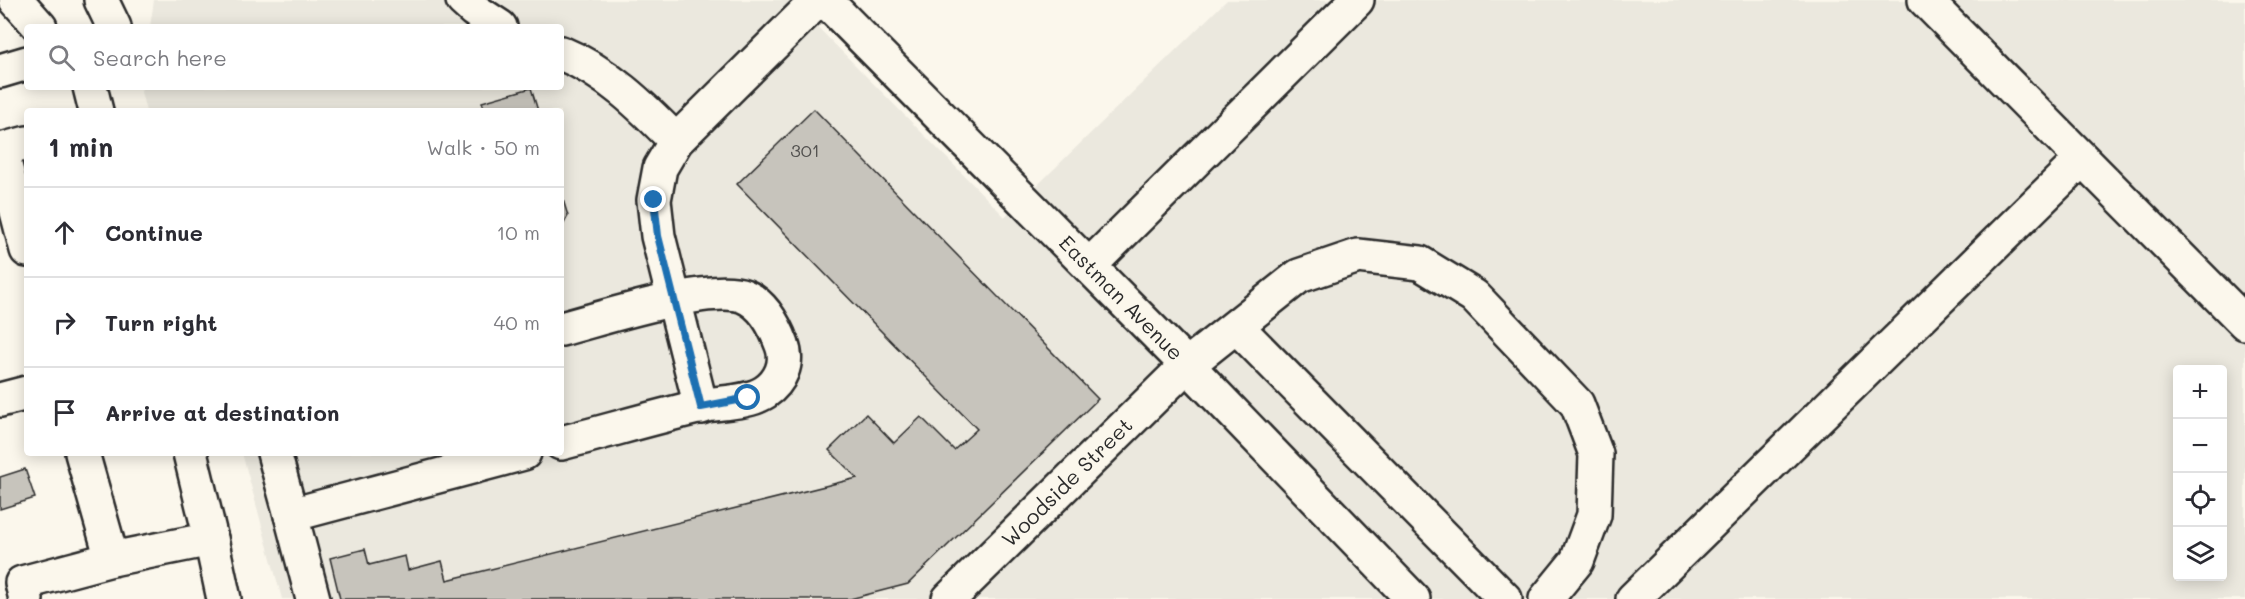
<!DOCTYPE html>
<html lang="en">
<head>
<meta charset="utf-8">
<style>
	body { margin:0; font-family:Mali,sans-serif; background:#f2f2f3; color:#2b2b33 }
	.controls { position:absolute; right:18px; bottom:18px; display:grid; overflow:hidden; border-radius:6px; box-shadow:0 3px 15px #0003 }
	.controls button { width:54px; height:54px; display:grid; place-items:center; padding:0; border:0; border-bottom:2px solid #e1e1e2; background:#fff; color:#2b2b33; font:30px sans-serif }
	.stop { position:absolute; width:18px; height:18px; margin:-14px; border:4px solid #1f6fb2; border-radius:50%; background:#fff }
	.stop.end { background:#1f6fb2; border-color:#fff; box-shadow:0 2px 6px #0008 }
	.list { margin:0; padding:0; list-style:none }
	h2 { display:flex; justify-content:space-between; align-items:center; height:78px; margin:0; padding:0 24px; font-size:26px }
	h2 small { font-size:20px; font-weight:400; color:#7c7c81 }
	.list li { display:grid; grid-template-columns:39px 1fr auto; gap:18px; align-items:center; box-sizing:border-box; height:90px; padding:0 24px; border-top:2px solid #e1e1e2 }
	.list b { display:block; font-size:22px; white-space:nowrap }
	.list em { font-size:20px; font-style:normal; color:#7c7c81 }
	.icon { flex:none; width:33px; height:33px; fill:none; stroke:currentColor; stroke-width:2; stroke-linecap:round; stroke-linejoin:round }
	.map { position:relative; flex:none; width:2245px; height:599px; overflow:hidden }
	.search { position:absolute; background:#fff; box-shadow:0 3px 15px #0003; left:24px; top:24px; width:540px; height:66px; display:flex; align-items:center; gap:15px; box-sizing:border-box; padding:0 21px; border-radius:6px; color:#7c7c81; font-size:22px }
	.panel { position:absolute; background:#fff; box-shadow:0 3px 15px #0003; left:24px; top:108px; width:540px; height:348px; border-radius:6px }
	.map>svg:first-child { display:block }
</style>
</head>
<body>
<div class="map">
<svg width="2245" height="599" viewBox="0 0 2245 599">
	<rect width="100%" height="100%" fill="#fbf7ec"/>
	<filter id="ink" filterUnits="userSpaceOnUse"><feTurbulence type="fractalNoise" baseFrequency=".0167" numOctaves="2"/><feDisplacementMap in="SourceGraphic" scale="12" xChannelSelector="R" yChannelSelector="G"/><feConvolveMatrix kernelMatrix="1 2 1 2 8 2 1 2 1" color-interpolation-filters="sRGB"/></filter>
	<g filter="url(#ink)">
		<path fill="#ebe8de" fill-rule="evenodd" d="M154,0h637l214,217 222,-217h1018v599h-1963l-40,-146h319v-342h-415l-5,-19 1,-5h419v-60h-411zM2178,370h44v206h-44z"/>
		<path fill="#c7c4bc" stroke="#2b2b2b" stroke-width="1.5" d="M531,88l7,23h-53l-3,-9z
			M814,109l284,290 -190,185 -58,15h-510l-10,-41 35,-9 4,16 36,-9 3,14 34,-9 5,19 410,-102 -28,-28 37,-36 28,29 27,-26 33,33 23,-21 -240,-245z
			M561,193l7,23 -7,13z
			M25,469l10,29 -35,11v-32z"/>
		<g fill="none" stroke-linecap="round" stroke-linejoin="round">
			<g stroke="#2b2b2b" stroke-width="38">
				<g id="minor">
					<path d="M16,0l24,27"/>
					<path d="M101,0l13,27"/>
					<path d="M463,0l11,10 26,17"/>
					<path id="s1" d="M825,0l362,365 226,234"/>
					<path d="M1925,0l320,323"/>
					<path d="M561,53c46,19 80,52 115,88"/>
					<path d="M0,71l27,-8"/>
					<path d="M90,87l6,24"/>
					<path d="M27,143l-26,7 26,100"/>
					<path d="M1089,266l268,-266"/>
					<path d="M1237,327l268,272"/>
					<path d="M561,329c39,-10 148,-46 183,-33 20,8 31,30 38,49 7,18 -2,37 -17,47 -17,11 -44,10 -63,14 -47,11 -94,25 -141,37"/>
					<path d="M0,400l27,-7"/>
					<path d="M701,407l-43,-171 -4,-36 6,-32 16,-27 142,-141"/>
					<path d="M82,453l30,106 99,-20 -21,-86"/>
					<path d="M274,453l17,62"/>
					<path d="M211,539l13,60"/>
					<path d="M26,599l-4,-16 90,-24"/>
					<path d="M313,599l-22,-84 233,-62"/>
					<path id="s2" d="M949,599l238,-234 112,-89 59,-20 62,7 54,33 103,108 19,50 -2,61 -17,46 -31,38"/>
					<path d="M1633,599l449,-440"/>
				</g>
			</g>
			<use href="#minor" stroke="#fbf7ec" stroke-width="33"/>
		</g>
	</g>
	<g fill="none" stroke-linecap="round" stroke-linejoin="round" filter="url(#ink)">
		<path stroke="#1f6fb2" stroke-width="8" d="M654,200l4,36 43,171 47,-9"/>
	</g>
	<g text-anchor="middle" stroke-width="4.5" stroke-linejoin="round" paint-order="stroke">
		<g font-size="18" fill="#52514f">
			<text x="805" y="157">301</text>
		</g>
		<g font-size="21" fill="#2b2b2b" stroke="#fbf7ec">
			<text dy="7" stroke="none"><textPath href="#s1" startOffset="420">Eastman Avenue</textPath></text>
			<text dy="7" stroke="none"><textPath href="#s2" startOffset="166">Woodside Street</textPath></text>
		</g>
	</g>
</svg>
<div class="controls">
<button>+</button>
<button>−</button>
<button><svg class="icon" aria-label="locate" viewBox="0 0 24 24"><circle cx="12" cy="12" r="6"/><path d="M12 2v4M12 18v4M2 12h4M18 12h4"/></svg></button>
<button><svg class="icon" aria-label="layers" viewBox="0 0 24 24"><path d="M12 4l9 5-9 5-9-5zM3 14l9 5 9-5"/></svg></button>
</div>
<div class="stop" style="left:748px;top:398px"></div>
<div class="stop end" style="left:654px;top:200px"></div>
<div class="search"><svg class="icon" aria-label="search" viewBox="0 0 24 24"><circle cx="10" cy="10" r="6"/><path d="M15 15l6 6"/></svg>Search here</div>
<section class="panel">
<h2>1 min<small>Walk · 50 m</small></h2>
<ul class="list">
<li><svg class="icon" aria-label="ahead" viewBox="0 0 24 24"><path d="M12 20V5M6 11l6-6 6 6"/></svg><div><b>Continue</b></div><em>10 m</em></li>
<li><svg class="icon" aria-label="right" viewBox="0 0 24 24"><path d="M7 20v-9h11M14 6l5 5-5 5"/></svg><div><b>Turn right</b></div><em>40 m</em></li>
<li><svg class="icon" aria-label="arrive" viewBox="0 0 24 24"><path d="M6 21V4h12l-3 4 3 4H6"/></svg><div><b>Arrive at destination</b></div></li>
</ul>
</section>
</div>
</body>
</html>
